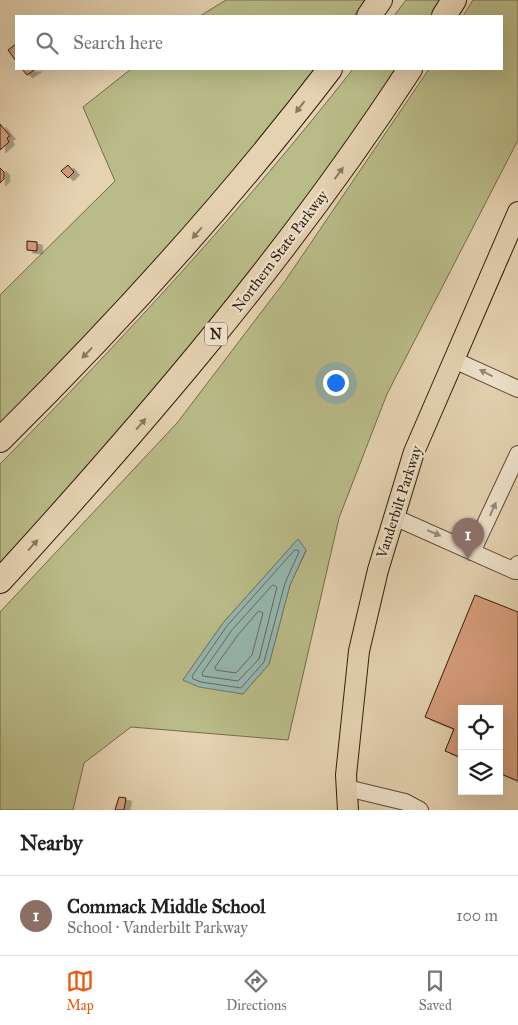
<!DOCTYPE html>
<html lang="en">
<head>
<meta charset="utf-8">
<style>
	body { margin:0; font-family:"IM FELL Great Primer",serif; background:#f2f2f2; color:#202124 }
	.controls { position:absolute; right:15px; bottom:15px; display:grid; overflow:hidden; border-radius:0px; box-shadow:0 5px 20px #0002 }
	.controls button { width:45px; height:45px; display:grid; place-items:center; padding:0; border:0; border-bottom:1px solid #e0e0e0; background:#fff; color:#202124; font:25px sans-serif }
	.you { position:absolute; left:335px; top:382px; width:18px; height:18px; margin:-12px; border:4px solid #fff; border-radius:50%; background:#1a73e8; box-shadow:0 0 0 8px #1a73e833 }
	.badge { display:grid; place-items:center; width:32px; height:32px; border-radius:50%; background:#ea580c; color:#fff; font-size:16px; font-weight:700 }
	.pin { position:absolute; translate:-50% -41px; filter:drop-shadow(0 1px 2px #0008) }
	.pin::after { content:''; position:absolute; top:26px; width:18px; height:15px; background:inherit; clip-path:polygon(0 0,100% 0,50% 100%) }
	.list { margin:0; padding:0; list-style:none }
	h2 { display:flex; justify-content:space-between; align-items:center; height:65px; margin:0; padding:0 20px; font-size:21px }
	h2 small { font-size:16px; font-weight:400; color:#757577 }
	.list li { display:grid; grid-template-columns:32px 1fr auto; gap:15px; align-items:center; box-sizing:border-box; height:80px; padding:0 20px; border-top:1px solid #e0e0e0 }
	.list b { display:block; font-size:19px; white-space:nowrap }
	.list p { margin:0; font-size:16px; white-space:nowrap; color:#757577 }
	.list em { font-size:16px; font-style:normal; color:#757577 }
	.icon { flex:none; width:28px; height:28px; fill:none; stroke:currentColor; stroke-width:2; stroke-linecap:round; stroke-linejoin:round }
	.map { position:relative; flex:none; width:518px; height:810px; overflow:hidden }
	.search { position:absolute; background:#fff; box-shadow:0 5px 20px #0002; left:15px; right:15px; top:15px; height:55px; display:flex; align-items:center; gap:12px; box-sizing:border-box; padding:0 18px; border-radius:0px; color:#757577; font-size:19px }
	.sheet { height:145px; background:#fff }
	nav { display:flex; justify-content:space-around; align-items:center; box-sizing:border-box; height:70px; border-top:1px solid #e0e0e0; background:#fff; font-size:14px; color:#757577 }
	nav a { display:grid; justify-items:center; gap:2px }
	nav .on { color:#ea580c }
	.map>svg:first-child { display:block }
</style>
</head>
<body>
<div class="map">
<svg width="518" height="810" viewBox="0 0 518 810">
	<defs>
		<filter id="shadow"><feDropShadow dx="5.5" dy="3" stdDeviation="0" flood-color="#0004"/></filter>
	</defs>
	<rect width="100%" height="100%" fill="#e5d2b1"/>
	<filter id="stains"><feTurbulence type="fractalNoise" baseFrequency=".004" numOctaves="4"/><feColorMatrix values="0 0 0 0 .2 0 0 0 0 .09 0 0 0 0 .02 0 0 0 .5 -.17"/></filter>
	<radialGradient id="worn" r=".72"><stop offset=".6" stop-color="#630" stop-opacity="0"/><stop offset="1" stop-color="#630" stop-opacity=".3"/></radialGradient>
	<path fill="#b9bb88" stroke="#756c4c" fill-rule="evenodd" d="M226,0h139l-11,16h-154z
		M406,0h40l-11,16h-41z
		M473,0h45v140l-131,254 -48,124 -51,222 -157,-13 -47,36 -11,47h-73v-198l177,-189 108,-142 144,-212h73v-53h-39zM298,539l8,12 -16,34 -21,79 -26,30 -60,-14 40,-57z
		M131,69h185l-65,86 -193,214 -58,54v-128l115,-114 -32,-74z
		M353,69h47l-112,158 -102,132 -186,207v-102c124,-126 244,-256 353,-395z"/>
	<path fill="#96b7b0" stroke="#6e7970" d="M298,539l8,11 -16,35 -21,79 -26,30 -44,-7 -16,-7 40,-57z"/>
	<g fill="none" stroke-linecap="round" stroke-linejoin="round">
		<path stroke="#646a60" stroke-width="1" d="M295,550h3l1,2 -14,31 -21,79 -23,26 -40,-6 -8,-3 -1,-3 35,-50z
			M273,585l4,2 -18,72 -21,22 -35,-5 -1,-3 30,-43z
			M259,611l4,2 -11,42 -16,18 -20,-3 -1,-3 23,-32z"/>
	</g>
	<path fill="#d69d7c" stroke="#311d10" filter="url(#shadow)" d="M16,44v17l-8,-11z
		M22,69h14l-9,6z
		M0,124l10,12 -3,2 2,4 -9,8z
		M68,165l6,7 -6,6 -7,-7z
		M0,168l4,4v7l-4,4z
		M27,241l10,1v9l-10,-1z
		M475,595l43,17v169l-19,-8v-64h-37v49l-17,-7 9,-22 -29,-12z
		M119,797l7,1 -2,12h-9z"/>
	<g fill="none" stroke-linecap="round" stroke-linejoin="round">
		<g stroke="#5e4a38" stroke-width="18">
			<path id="minor" d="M454,360l64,29
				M394,517l121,54 3,-7
				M472,552l46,-98
				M347,788l58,14 15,8"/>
		</g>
		<g stroke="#311d10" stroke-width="22">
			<path id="major" d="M348,810l-2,-35 13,-124 19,-81 36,-118 104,-240"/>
		</g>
		<g stroke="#311d10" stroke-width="26">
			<path id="highway" d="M369,16l11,-16
				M444,16l10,-16
				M0,440c118,-117 229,-239 330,-371
				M0,581c148,-162 290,-328 410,-512"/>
		</g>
		<use href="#minor" stroke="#eee2cc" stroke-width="16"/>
		<use href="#major" stroke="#e5d2b1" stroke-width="20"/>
		<use href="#highway" stroke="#e5d2b1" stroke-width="24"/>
	</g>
	<defs><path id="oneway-solid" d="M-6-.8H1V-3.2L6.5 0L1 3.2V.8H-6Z" transform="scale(1.25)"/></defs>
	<g fill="#8b7860">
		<use href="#oneway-solid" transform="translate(300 107) rotate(128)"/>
		<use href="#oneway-solid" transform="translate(339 173) rotate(-54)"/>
		<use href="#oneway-solid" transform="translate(197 233) rotate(131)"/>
		<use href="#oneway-solid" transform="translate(87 353) rotate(134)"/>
		<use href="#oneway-solid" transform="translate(141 424) rotate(-49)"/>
		<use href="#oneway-solid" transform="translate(33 545) rotate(-48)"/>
	</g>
	<g fill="#998977">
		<use href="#oneway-solid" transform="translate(486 373) rotate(-153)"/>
		<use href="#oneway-solid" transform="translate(493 509) rotate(-66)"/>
		<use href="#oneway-solid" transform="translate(434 533) rotate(23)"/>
	</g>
	<g text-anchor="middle" stroke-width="5" stroke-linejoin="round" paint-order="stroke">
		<rect fill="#eee2cc" stroke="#6a5848" stroke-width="1" x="205" y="322.5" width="22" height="23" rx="4"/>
		<g font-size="14" font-weight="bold" fill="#311d10">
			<text x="216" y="339">N</text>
		</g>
		<g font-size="15" fill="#311d10" stroke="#eee2cc">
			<text transform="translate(280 251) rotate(-53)" y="5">Northern State Parkway</text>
			<text transform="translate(399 502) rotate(-72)" y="5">Vanderbilt Parkway</text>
		</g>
	</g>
	<rect width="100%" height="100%" filter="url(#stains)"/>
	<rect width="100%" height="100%" fill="url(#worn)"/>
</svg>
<div class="controls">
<button><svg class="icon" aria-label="locate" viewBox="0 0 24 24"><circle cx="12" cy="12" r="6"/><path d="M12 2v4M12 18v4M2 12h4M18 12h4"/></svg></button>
<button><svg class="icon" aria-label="layers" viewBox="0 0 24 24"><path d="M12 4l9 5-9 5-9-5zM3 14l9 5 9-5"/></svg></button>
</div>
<div class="you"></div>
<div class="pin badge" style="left:468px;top:559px;background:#8d6e63">1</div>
<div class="search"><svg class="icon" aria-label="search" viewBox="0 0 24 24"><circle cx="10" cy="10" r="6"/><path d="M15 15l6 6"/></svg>Search here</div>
</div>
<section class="sheet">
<h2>Nearby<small></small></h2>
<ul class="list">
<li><span class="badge" style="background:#8d6e63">1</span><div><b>Commack Middle School</b><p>School · Vanderbilt Parkway</p></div><em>100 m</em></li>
</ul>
</section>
<nav>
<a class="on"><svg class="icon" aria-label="map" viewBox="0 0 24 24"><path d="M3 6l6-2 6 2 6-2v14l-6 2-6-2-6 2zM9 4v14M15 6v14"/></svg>Map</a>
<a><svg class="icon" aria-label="directions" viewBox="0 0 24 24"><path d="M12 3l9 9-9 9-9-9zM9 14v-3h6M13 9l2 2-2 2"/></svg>Directions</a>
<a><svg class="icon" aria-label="saved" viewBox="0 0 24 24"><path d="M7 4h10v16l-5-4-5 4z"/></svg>Saved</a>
</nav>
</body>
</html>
